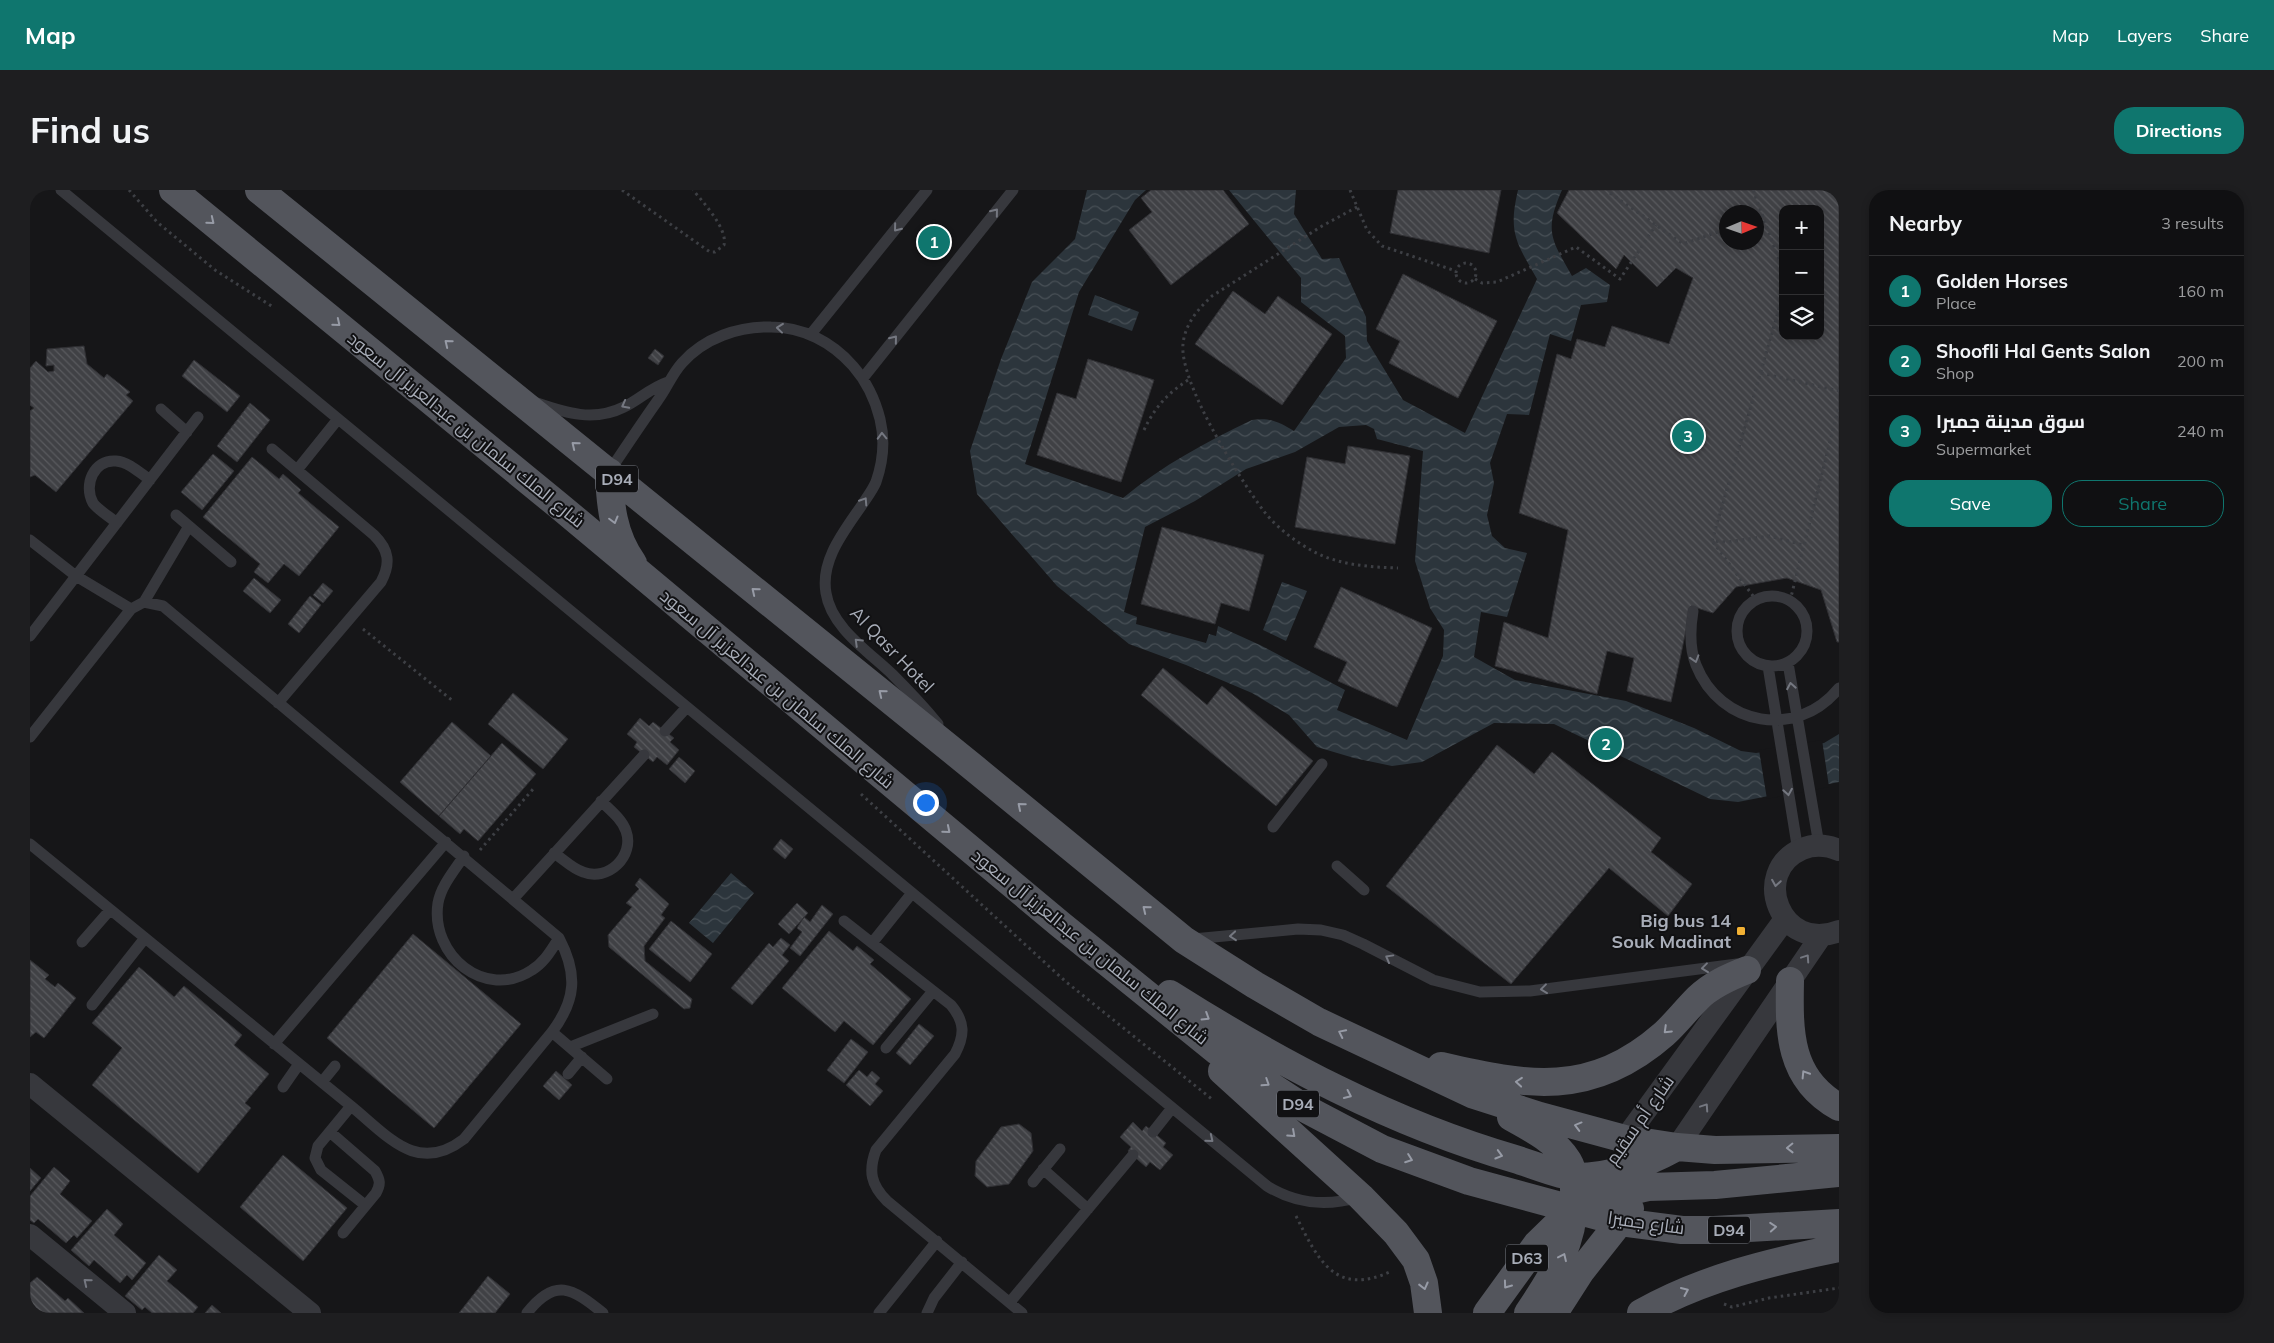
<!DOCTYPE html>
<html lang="en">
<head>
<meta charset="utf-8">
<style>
	body { margin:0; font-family:Mulish,Cairo,sans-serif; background:#1e1e20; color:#f1f3f6 }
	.controls { position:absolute; right:15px; top:15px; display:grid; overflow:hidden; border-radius:10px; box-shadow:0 2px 8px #0003 }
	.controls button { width:45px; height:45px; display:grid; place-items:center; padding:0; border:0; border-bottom:1px solid #303032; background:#101012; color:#f1f3f6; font:25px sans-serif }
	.compass { position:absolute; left:1689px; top:15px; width:45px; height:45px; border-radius:50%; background:#101012; box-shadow:0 2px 8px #0003; rotate:88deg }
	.you { position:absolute; left:895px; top:612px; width:18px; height:18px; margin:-12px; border:4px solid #fff; border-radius:50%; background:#1a73e8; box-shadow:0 0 0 8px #1a73e833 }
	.badge { display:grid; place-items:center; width:32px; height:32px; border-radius:50%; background:#0f766e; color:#fff; font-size:16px; font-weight:700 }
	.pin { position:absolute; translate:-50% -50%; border:2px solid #fff; box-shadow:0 1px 5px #0006 }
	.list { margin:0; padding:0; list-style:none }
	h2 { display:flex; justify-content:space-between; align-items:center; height:65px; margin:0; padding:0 20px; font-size:21px }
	h2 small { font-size:16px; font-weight:400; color:#9c9d9f }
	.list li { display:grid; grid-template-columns:32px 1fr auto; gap:15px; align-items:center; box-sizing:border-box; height:70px; padding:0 20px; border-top:1px solid #303032 }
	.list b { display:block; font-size:19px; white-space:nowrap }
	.list p { margin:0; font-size:16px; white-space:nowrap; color:#9c9d9f }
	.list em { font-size:16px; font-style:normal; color:#9c9d9f }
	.actions { display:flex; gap:10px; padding:15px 20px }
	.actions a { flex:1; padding:11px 0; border:1px solid #0f766e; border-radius:20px; text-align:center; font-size:18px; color:#0f766e }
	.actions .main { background:#0f766e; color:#fff }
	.icon { flex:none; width:28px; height:28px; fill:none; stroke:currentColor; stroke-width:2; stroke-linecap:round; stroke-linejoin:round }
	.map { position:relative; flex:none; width:1809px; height:1123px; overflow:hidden; border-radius:20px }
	header { display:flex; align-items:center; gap:30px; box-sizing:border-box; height:70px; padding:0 25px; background:#0f766e; color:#fff }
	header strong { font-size:24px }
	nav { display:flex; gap:28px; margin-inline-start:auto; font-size:18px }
	.intro { display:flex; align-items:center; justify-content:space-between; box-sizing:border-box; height:120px; padding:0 30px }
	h1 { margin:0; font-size:35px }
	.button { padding:12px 22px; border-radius:20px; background:#0f766e; color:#fff; font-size:18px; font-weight:700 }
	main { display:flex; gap:30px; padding:0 30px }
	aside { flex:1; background:#101012; border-radius:20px; box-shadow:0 2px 8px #0003 }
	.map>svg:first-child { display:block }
</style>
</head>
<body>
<header>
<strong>Map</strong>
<nav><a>Map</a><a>Layers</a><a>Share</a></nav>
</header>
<div class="intro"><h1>Find us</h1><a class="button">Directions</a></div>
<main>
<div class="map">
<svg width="1809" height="1123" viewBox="0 0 1809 1123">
	<defs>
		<pattern id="water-waves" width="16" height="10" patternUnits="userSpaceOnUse" patternTransform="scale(1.25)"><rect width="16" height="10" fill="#2c353c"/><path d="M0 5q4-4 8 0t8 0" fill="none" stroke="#485056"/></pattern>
		<pattern id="building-back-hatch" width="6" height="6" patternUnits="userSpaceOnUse" patternTransform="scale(1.25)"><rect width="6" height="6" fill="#404145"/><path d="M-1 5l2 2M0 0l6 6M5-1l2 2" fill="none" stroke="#595a5e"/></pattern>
	</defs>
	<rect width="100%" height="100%" fill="#161618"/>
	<path fill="url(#water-waves)" fill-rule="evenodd" d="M1057,0h59l-11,10 -56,92 -54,172 98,34c40,-33 83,-56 129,-78 18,-3 27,2 42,11l52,-73 -1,-22 -44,-34v-24l-72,-88h67l-2,24 28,45 17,-1 27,59 1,24 36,59 62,33 72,-154c-21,-37 -29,-46 -19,-89h44c-18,41 -11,49 10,86l14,-8 24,17 -3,17 -26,3 -10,36 -21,-7 -21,81 -22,-1 -17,49 4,20 -7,32 5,21 13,12 22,5 -20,64 -26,-5 -7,45 41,23 111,21 68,27 47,23 15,2 68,-10 15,-9v48l-101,20 -28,-3 -156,-75 -60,-1 -72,39 -30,4 -38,-8 -37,-11 -28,-32 -37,-22 -66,-28 -57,-21 -72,-58 -80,-92 -7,-43 31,-92 31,-77 43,-43zM1336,235l8,4 3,10 46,12 -8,110 15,47 14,22 -1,26 -36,84 -70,-30 8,-20 -85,-45 -42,-19 -2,10 -7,-2 -3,9 -70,-19 1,-7 -13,-5 21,-85 50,-26 51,-32 49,-17 44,-25z
		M1065,105l44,17 -7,19 -44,-16z
		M1252,392l25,9 -21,50 -23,-11z
		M701,683l23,20 -41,50 -24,-20z"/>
	<path fill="#161618" d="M1792,550l7,47 -62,12 -8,-49z"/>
	<path fill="url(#building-back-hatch)" stroke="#303034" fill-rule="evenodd" d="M1121,0h72l26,34 -78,61 -42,-55 23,-18 -11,-14z
		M1368,0h103l-12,63 -99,-20z
		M1539,0h270v452h-2l-16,-52 -34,-12 -51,9 -23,26 -22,-7 -20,96 -44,-11 7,-33 -27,-7 -10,43 -102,-28 9,-44 44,16 20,-108 -49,-17 38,-159 14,5 6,-20 28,8 7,-21 57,18 24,-66 -17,-10 -19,19 -33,-32 -8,14 -59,-56zM1753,19h37v127h-37zM1696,22h30v30h-30z
		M1373,84l94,47 -39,77 -69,-35 11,-22 -24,-12z
		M1203,101l32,23 13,-18 54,38 -50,71 -87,-61z
		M54,156l3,18 17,14 3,-4 23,18 -4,3 7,6 -77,91 -21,-17 -5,2v-66l4,-3 -4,-3v-37l6,-7 12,11 6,-1v-6l-8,1 1,-17z
		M625,159l9,7 -6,9 -10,-7z
		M1058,169l66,21 -33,102 -84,-27 20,-62 19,6z
		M164,170l46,36 -13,16 -45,-36z
		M220,213l20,17 -33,42 -20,-16z
		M1318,256l62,10 -15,88 -100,-17 12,-70 38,7z
		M183,264l21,17 -32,39 -21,-18z
		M222,267l27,22 4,-5 18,16 -3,3 41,34 -40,49 -15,-12 -16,19 -14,-11 6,-8 -57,-47z
		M1132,337l102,28 -15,56 -28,-8 -6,21 -74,-20z
		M224,388l27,22 -11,13 -27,-22z
		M293,393l10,8 -10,12 -10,-8z
		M1311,397l91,41 -35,79 -59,-26 9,-19 -33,-15z
		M280,406l11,9 -22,28 -11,-9z
		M1133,478l44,37 15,-19 91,75 -37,45 -135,-111z
		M483,503l55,46 -25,30 -55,-45z
		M610,528l9,8 4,-4 21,16 -4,4 9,8 -12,15 -10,-8 -4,5 -19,-15 3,-5 -10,-8z
		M422,532l39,34 -52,60 -39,-34z
		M472,553l34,31 -58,67 -14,-12 -4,5 -21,-18z
		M1467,555l37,29 18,-22 109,86 -10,14 41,32 -24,32 -59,-48 -98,116 -125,-98z
		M649,567l16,14 -10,12 -16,-14z
		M751,649l12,10 -8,10 -12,-10z
		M610,688l29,26 -8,11 4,3 -21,28 1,15 47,38 -2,9 -6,1 -75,-62 -1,-12 24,-28 -6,-4 13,-14 -4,-4z
		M767,713l11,10 -19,21 -11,-10z
		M792,715l11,9 -33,42 -10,-8 12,-16 -5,-4 7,-11 6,5z
		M641,731l41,33 -22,28 -41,-33z
		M799,741l24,20 4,-5 17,14 -4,4 41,35 -38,46 -29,-24 -9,11 -53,-44z
		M383,744l108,90 -87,104 -107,-90z
		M751,748l9,7 -8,10 7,6 -37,44 -21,-17 38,-45 4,4z
		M0,770l19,15 -4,4 10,8 3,-4 18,15 -32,40 -8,-6 -6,5z
		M109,777l35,30 10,-11 58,49 -8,10 35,29 -24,29 6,5 -53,65 -106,-88 30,-37 -30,-25z
		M889,834l15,12 -24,29 -14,-12z
		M821,849l17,13 -24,31 -17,-13z
		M829,880l8,7 5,-6 8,7 -5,6 8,7 -13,15 -24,-21z
		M526,881l16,14 -13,15 -16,-14z
		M1103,932l9,9 4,-5 20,17 -3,4 10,8 -13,15 -10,-8 -4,5 -18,-16 3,-4 -11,-10z
		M989,934l12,9 2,18 -24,33 -22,3 -12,-11 1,-15 25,-34z
		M253,965l64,53 -44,53 -63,-54z
		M24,977l16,14 -10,13 32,27 -15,17 -3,-3 -8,8 -28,-24 -4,4 -4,-3v-24z
		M0,978l11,10 -11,13z
		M77,1019l16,15 -9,11 32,28 -14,17 -5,-5 -7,8 -26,-23 -5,6 -18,-16z
		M129,1065l18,15 -10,11 31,26 -5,6h-41l-7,-6 -3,3 -17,-14z
		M458,1086l22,18 -15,19h-36z
		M7,1087l28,24 3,-3 16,15h-54v-30z
		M182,1115l9,8h-16z"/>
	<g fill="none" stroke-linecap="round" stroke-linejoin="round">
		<path stroke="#3d3f44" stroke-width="3" stroke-dasharray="2.5 4" stroke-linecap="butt" d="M99,0l28,32 58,48 58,37
			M592,0l88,62h5l9,-7c4,-16 -21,-43 -31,-55
			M1320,0l17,40 15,16 74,25
			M1723,0l30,81
			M1580,3l73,51 43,-15
			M1327,17l-35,19 -110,70c-14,13 -27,28 -29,48 -4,38 56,134 80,166 12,16 29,29 46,39 27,16 59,18 89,19
			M1426 83a10 10 0 1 1 20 0a10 10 0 1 1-20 0Z
			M1445,89l7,4 15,-1 79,-35 44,32 36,-54
			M1753,105l-71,246 16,1 42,-6 33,9
			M1731,183l78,18
			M1114,240c11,-23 23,-36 44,-50
			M1683,352l43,58
			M1760,411l49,-195
			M333,439l90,72
			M831,604l204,187 148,119
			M450,660l54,-62
			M1266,1026c23,46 40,81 96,55
			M1694,1114l8,3 37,-9 70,-10"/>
		<path stroke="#37383d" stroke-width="11" d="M31,0l1206,996c29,18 59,21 92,11
			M0,2l2,-2
			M781,144l116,-144
			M833,188l150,-188
			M507,213c29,10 57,19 87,4 15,-7 26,-19 44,-25
			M131,219l26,23
			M242,259l102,86c15,15 17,28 7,47l-103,121
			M267,280l41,-51
			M579,282c16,-24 32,-48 49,-72 9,-12 14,-26 24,-37 22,-25 57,-37 89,-36 32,0 61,15 82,39 14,16 22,33 27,53 5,21 3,43 -4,63 -3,7 -8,14 -12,20 -18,27 -44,57 -38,91 5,34 43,59 66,81 16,16 32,33 46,50
			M146,325l55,47
			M87,333c-7,-6 -19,-13 -24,-20 -10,-18 1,-44 23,-42 13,1 24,12 34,19
			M0,350l46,36 55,33
			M1707 441a35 35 0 1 1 70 0a35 35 0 1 1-70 0Z
			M114,412l45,-76
			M1663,421c-3,18 -4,36 3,54 24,61 101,75 143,23
			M0,446l168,-219
			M1758,473l31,182
			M1738,476l30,185
			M635,541l22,-24
			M0,547l101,-128 13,-7 19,4 396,332c19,36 17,62 -7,94l-88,107c-47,36 -76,-3 -113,-33l-321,-262
			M1243,637l49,-63
			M524,663c9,6 19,16 29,19 25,10 52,-16 43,-41 -4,-12 -16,-21 -25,-30
			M434,666c-10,15 -23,30 -26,47 -8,52 47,98 94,67 13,-8 19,-20 27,-32
			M1307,676l27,24
			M483,709l131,-144
			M814,731l107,84c14,17 14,30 4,49l-79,96c-8,21 -5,35 11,51l135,112
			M1163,749l105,-10 23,1 22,5 20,9 70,36 47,12 50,-1 207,-27
			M52,752l28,-32
			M842,753l40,-50
			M62,815l53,-67
			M522,842l55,47
			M244,854l172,-202
			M540,857l83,-33
			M856,858l47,-57
			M538,884l14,-17
			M292,892l13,-16
			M253,897l16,-23
			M321,916l-33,40 -3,12 6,12 44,35
			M300,942l45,39c5,9 6,13 1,22l-33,40
			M1123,942l19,-24
			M1013,979l45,40
			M1003,992l27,-33
			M980,1112l123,-147
			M497,1123c28,-36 45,-25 76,0
			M849,1123l58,-72
			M897,1123l7,-15 28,-36"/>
		<path stroke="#37383d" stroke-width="22" d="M1809,660c-12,-5 -25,-6 -37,-1 -53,23 -21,105 37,82
			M0,894l280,229
			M1595,949l160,-220
			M1647,957l144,-211
			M0,1045l95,78"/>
		<path stroke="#53555c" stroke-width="28" d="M143,0l385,315 503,420 156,126 89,58 76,40 87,32 151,41 62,8h32l125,-7
			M229,0l715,578 210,172 71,45 64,37 155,73 66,21 85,23 52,8 38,3 124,-2
			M579,282c1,32 4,64 24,91
			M1760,791c-1,50 -2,98 49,126
			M1140,804c109,69 221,129 345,165 17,5 44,17 62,18 36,0 69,-13 100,-30
			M1411,876c86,20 150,32 223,-32 12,-11 22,-24 34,-36 13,-13 31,-21 49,-28
			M1192,881l139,126 35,36 20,27 8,23 4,30
			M1481,927c20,11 45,24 57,44 7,12 6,24 6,37 0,46 -21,78 -46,115
			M1544,1020l38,-15 36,-8 67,-2 124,-12
			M1457,1123l50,-69 42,-41
			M1524,1123l27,-42 49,-62
			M1611,1123c62,-35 129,-51 198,-65"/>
	</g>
	<defs><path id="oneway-chevron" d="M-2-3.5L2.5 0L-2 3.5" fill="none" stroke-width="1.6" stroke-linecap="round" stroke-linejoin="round" transform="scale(1.25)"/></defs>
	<g stroke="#757881">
		<use href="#oneway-chevron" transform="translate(965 22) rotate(-51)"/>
		<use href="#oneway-chevron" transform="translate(867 38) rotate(129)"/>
		<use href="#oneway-chevron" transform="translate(750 138) rotate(-174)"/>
		<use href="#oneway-chevron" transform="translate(864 149) rotate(-51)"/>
		<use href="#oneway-chevron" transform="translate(595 215) rotate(152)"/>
		<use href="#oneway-chevron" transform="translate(852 246) rotate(-92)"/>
		<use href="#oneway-chevron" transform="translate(834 311) rotate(-57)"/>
		<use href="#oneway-chevron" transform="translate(828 452) rotate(-136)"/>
		<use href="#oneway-chevron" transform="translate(1665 469) rotate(73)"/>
		<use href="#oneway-chevron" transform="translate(1761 496) rotate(-100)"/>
		<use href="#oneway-chevron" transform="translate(1758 602) rotate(81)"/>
		<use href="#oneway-chevron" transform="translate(1746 693) rotate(99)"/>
		<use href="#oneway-chevron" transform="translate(1203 746) rotate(175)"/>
		<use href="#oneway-chevron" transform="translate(1359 768) rotate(-151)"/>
		<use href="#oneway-chevron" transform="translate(1776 768) rotate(-56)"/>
		<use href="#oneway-chevron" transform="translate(1675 778) rotate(173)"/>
		<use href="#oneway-chevron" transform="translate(1514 799) rotate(173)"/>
		<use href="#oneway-chevron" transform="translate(1675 917) rotate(-56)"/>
		<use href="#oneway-chevron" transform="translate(1180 949) rotate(39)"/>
		<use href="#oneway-chevron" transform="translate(57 1092) rotate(-141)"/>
	</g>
	<g stroke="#979ba6">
		<use href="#oneway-chevron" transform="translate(181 31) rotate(39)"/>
		<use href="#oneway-chevron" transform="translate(307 133) rotate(39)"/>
		<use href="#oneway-chevron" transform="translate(418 153) rotate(-141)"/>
		<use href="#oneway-chevron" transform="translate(545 255) rotate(-141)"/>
		<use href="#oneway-chevron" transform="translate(584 330) rotate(75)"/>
		<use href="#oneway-chevron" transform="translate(725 401) rotate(-141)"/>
		<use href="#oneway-chevron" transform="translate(852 503) rotate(-141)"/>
		<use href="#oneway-chevron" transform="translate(991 616) rotate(-140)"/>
		<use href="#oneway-chevron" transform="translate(917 640) rotate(40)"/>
		<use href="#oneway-chevron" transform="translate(1116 719) rotate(-141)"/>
		<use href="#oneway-chevron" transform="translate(1176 827) rotate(32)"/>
		<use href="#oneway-chevron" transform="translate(1637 840) rotate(136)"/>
		<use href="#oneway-chevron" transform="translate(1312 843) rotate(-154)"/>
		<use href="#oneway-chevron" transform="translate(1775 884) rotate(-122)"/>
		<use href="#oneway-chevron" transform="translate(1489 892) rotate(-175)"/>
		<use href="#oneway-chevron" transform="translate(1236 893) rotate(33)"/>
		<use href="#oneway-chevron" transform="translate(1318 905) rotate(25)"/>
		<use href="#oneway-chevron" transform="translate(1548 936) rotate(-165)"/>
		<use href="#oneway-chevron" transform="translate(1262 944) rotate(42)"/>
		<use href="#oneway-chevron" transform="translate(1760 958) rotate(179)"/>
		<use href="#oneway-chevron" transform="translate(1469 965) rotate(16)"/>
		<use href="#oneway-chevron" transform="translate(1379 969) rotate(20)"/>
		<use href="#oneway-chevron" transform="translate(1743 1037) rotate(-4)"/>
		<use href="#oneway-chevron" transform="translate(1533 1067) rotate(-65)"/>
		<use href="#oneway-chevron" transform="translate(1477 1095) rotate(126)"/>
		<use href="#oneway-chevron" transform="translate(1394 1096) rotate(76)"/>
		<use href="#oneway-chevron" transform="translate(1655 1101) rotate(-24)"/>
	</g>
	<rect fill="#f2b134" stroke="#111113" stroke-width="2" x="1706" y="736" width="10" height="10" rx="2.5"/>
	<g text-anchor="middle" stroke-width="4" stroke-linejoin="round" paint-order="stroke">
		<g fill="#111113" stroke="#7b7e86" stroke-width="1">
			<rect x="566" y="275.5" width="42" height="27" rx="4"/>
			<rect x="1247" y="900.5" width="42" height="27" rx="4"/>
			<rect x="1678" y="1026.5" width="42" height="27" rx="4"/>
			<rect x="1476" y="1054.5" width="42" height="27" rx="4"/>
		</g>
		<g font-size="16" font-weight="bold" fill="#a8adb8">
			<text x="587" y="295">D94</text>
			<text x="1268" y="920">D94</text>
			<text x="1699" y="1046">D94</text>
			<text x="1497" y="1074">D63</text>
		</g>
		<g font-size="18" fill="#a8adb8" stroke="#111113">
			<text transform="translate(436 240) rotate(39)" y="6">شارع الملك سلمان بن عبدالعزيز آل سعود</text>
			<text transform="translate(862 460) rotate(46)" y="6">Al Qasr Hotel</text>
			<text transform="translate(747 499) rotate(40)" y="6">شارع الملك سلمان بن عبدالعزيز آل سعود</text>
			<text transform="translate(1060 757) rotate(39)" y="6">شارع الملك سلمان بن عبدالعزيز آل سعود</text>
			<text transform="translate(1610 930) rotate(-55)" y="6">شارع أم سقيم</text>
			<text transform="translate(1616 1033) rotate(8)" y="6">شارع جميرا</text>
		</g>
		<g font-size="18" font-weight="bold" fill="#a8adb8" stroke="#111113" text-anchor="end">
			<text x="1701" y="737">Big bus 14<tspan x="1701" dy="21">Souk Madinat</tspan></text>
		</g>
	</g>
</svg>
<div class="controls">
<button>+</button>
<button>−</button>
<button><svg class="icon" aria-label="layers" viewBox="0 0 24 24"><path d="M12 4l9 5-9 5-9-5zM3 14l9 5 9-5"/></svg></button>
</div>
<svg class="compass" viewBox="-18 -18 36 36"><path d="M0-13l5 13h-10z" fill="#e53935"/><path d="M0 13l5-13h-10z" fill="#9c9d9f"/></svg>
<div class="you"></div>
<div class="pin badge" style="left:904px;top:52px">1</div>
<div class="pin badge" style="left:1576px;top:554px">2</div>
<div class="pin badge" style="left:1658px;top:246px">3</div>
</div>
<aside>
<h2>Nearby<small>3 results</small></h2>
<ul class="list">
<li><span class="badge">1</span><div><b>Golden Horses</b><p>Place</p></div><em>160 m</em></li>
<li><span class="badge">2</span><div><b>Shoofli Hal Gents Salon</b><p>Shop</p></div><em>200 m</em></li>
<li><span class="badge">3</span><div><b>سوق مدينة جميرا</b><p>Supermarket</p></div><em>240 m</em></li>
</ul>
<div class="actions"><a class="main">Save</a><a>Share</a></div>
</aside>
</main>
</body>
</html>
